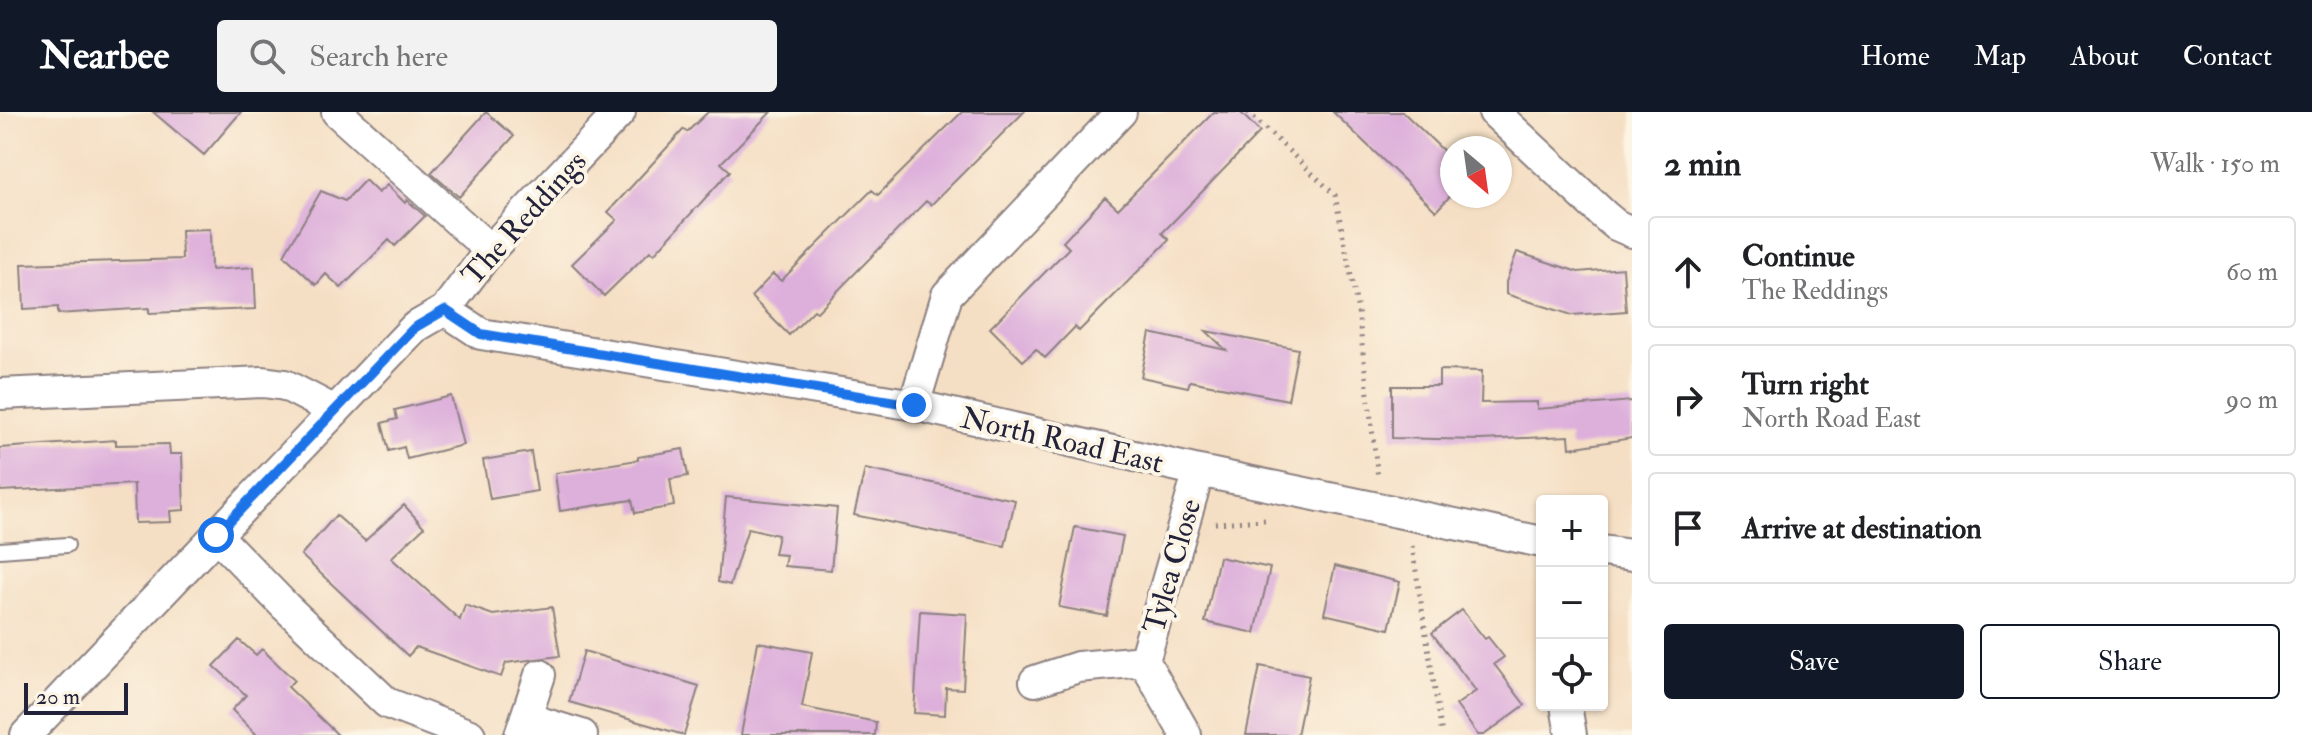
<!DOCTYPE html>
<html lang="en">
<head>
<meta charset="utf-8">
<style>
	body { margin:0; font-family:"IM FELL Double Pica",serif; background:#f2f2f2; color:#202124 }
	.controls { position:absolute; right:24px; bottom:24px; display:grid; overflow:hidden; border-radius:8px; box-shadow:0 2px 6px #0004 }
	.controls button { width:72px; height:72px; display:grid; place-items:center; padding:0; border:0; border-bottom:2px solid #e0e0e0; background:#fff; color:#202124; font:40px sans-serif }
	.compass { position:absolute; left:1440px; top:24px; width:72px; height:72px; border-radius:50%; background:#fff; box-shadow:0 2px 6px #0004; rotate:151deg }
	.scale { position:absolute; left:24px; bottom:20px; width:104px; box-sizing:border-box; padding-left:8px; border:4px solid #22223b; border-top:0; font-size:22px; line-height:28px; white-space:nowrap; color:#22223b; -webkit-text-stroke:6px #fcf5e5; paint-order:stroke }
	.stop { position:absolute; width:24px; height:24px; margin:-18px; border:6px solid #1a73e8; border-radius:50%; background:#fff }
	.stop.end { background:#1a73e8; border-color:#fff; box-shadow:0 2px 8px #0008 }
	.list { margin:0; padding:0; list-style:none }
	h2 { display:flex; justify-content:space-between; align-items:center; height:104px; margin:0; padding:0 32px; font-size:34px }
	h2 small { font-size:26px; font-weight:400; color:#757577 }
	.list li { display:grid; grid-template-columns:52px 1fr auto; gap:24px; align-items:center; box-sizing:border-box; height:112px; margin:0 16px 16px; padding:0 16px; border:2px solid #e0e0e0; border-radius:8px }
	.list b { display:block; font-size:30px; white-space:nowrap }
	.list p { margin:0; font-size:26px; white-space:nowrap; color:#757577 }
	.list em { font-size:26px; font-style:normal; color:#757577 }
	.actions { display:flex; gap:16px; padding:24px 32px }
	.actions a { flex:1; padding:18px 0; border:2px solid #111827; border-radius:8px; text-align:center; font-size:28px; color:#111827 }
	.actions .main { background:#111827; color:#fff }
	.icon { flex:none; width:44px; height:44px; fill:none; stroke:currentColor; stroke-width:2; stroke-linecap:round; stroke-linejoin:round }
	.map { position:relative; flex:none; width:1632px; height:623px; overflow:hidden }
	header { display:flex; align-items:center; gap:48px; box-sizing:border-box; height:112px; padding:0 40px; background:#111827; color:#fff }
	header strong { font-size:38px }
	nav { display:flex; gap:44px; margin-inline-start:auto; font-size:28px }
	.search { width:560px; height:72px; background:#f2f2f2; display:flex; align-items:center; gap:20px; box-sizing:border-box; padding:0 28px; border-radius:8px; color:#757577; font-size:30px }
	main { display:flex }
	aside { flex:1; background:#fff }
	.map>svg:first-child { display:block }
</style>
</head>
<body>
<header>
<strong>Nearbee</strong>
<div class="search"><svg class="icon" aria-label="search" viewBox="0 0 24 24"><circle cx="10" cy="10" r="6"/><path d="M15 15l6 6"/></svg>Search here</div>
<nav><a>Home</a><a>Map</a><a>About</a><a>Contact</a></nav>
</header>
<main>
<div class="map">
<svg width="1632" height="623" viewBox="0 0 1632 623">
	<rect width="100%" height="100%" fill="#fcf5e5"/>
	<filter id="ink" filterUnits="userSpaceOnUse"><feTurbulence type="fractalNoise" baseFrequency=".0125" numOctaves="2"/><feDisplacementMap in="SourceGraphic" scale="16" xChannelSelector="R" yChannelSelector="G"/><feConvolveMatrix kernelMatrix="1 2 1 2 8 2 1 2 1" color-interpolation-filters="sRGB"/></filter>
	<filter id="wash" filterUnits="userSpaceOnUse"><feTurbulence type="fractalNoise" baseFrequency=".006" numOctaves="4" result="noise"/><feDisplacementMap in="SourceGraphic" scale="32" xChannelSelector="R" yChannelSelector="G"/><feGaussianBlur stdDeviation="1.8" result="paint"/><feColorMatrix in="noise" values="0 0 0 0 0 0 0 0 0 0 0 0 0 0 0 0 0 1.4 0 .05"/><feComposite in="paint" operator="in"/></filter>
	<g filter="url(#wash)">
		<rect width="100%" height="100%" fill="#f5dfc4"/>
		<g id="blocks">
			<path fill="#ddafdb" d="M153,0h88l-37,43z
				M486,0l28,24 -55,61 -28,-24z
				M708,0h63l-50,51 9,8 -76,83 -4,-3 -46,45 -32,-32 45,-44 -9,-8 76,-83 3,3z
				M962,0h62l-93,93 -5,-4 -109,111 -3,-2 -25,25 -38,-38 22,-23 8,7 91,-91 6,5z
				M1214,0h26l20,20 -98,101 7,7 -90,91 -4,-4 -30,31 -9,-9 -13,12 -33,-33 79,-80 -6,-6 42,-45 13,12z
				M1333,0h70l49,47v35l-16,17z
				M365,68l13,13 9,-8 18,18 2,-3 18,16 -30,30 -6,-6 -48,48 -15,-14 -10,11 -32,-30 37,-64 24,10z
				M210,117l1,41 43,-3 2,42 -107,4v-5l-91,6v-7l-34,2 -2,-45 160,-5 -1,-29z
				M1517,140l61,20 45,-4 3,43 -54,4 -66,-21v-12z
				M1206,219l92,18 -10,51 -98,-19 -2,6 -47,-10 9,-44 76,17z
				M1439,258l43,1 -1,32 56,-1v7l95,-8v37l-62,10 -1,-12 -89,4 -88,-2v-52h47z
				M451,284l12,49 -56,14 -3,-12 -15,4 -7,-28 15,-4 -2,-9z
				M116,328v5l53,-1 1,10h12l2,56 -14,1 1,11 -36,1 -1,-39 -134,7v-43z
				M683,337l5,27 -18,3 4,27 -39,7 -3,-13 -72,11 -5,-38 83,-13v-3z
				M531,340l6,39 -47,8 -7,-39z
				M865,357l150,31 -10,46 -151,-31z
				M726,385l111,11 -6,62 -47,-4 2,-11 -12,-1 4,-19 -30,-7 -18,57 -12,-3z
				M404,393l20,22 -33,31 69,62 5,-15 28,10 59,-8 8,49 -54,7 -5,14 -85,-30 -8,9 -107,-101 35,-40 29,26z
				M1075,415l48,9 -16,80 -48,-9z
				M1219,445l51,11 -15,65 -50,-11z
				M1335,454l65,16 -11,47 -65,-15z
				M1462,498l23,29 3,-2 16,20 -10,7 31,41 -41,30h-6l-22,-30 20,-14 -44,-58z
				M920,499l47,3 -4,75 -17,-1 -1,27 -31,-2z
				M239,528l17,15 6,-6 32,31 -6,7 50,48h-81l-25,-25 14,-15 -32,-29z
				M758,530l54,10 -10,55 74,15 -1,13h-134z
				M584,539l115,35 -15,49 -115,-33z
				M1260,554l49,10 -12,59h-51z"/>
		</g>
	</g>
	<g filter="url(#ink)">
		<use href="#blocks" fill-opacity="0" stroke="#8c8080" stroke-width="2"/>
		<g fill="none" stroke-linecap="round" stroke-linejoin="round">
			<g stroke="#8c8080" stroke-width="18">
				<path id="service" d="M0,438l67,-5"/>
			</g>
			<g stroke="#8c8080" stroke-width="34">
				<path id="minor" d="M337,0l153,138
					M1494,0l110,103 12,10 16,7
					M445,198l36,24 433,71 285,66 343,71
					M0,282l263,-12 22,3 50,26
					M914,293l33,-110 174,-183
					M216,423l69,71 102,97 83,32
					M1602,439l30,4
					M1035,569l43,-14 66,-6
					M1566,593l5,30
					M526,606l56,17
					M26,623l388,-407 31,-18 45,-60 130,-138
					M520,623l20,-60
					M1186,623l-42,-74 55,-190"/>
			</g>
			<path stroke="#8c8080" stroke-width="5" stroke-dasharray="2 6" stroke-linecap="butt" d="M1248,0l87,83 23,116 20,167
				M1215,411l50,-3
				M1412,434l30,189"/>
			<use href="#service" stroke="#fff" stroke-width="14"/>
			<use href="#minor" stroke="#fff" stroke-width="30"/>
		</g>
	</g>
	<g fill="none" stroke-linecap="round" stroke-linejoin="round" filter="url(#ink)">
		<path stroke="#1a73e8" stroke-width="10" d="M216,423l198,-207 31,-18 36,24 433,71"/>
	</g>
	<g text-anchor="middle" stroke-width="8" stroke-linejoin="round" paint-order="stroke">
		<g font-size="30" fill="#22223b" stroke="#fcf5e5">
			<text transform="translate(524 106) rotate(-48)" y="10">The Reddings</text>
			<text transform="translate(1062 328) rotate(13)" y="10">North Road East</text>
			<text transform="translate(1172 454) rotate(-74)" y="10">Tylea Close</text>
		</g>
	</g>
</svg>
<div class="controls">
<button>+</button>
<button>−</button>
<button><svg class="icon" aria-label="locate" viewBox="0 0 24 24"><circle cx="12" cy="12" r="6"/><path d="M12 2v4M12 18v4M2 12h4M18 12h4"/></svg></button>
</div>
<svg class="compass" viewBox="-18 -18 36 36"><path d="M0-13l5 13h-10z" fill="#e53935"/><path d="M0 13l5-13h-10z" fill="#757577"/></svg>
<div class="scale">20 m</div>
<div class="stop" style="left:216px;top:423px"></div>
<div class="stop end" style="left:914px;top:293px"></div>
</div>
<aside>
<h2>2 min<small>Walk · 150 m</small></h2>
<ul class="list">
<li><svg class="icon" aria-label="ahead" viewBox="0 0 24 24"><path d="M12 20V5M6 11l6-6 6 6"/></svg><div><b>Continue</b><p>The Reddings</p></div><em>60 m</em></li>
<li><svg class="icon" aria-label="right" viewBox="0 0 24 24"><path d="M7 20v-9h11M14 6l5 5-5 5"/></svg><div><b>Turn right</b><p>North Road East</p></div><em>90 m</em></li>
<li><svg class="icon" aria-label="arrive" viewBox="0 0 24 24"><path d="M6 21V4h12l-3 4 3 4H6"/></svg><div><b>Arrive at destination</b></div></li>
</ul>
<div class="actions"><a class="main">Save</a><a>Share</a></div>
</aside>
</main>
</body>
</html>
